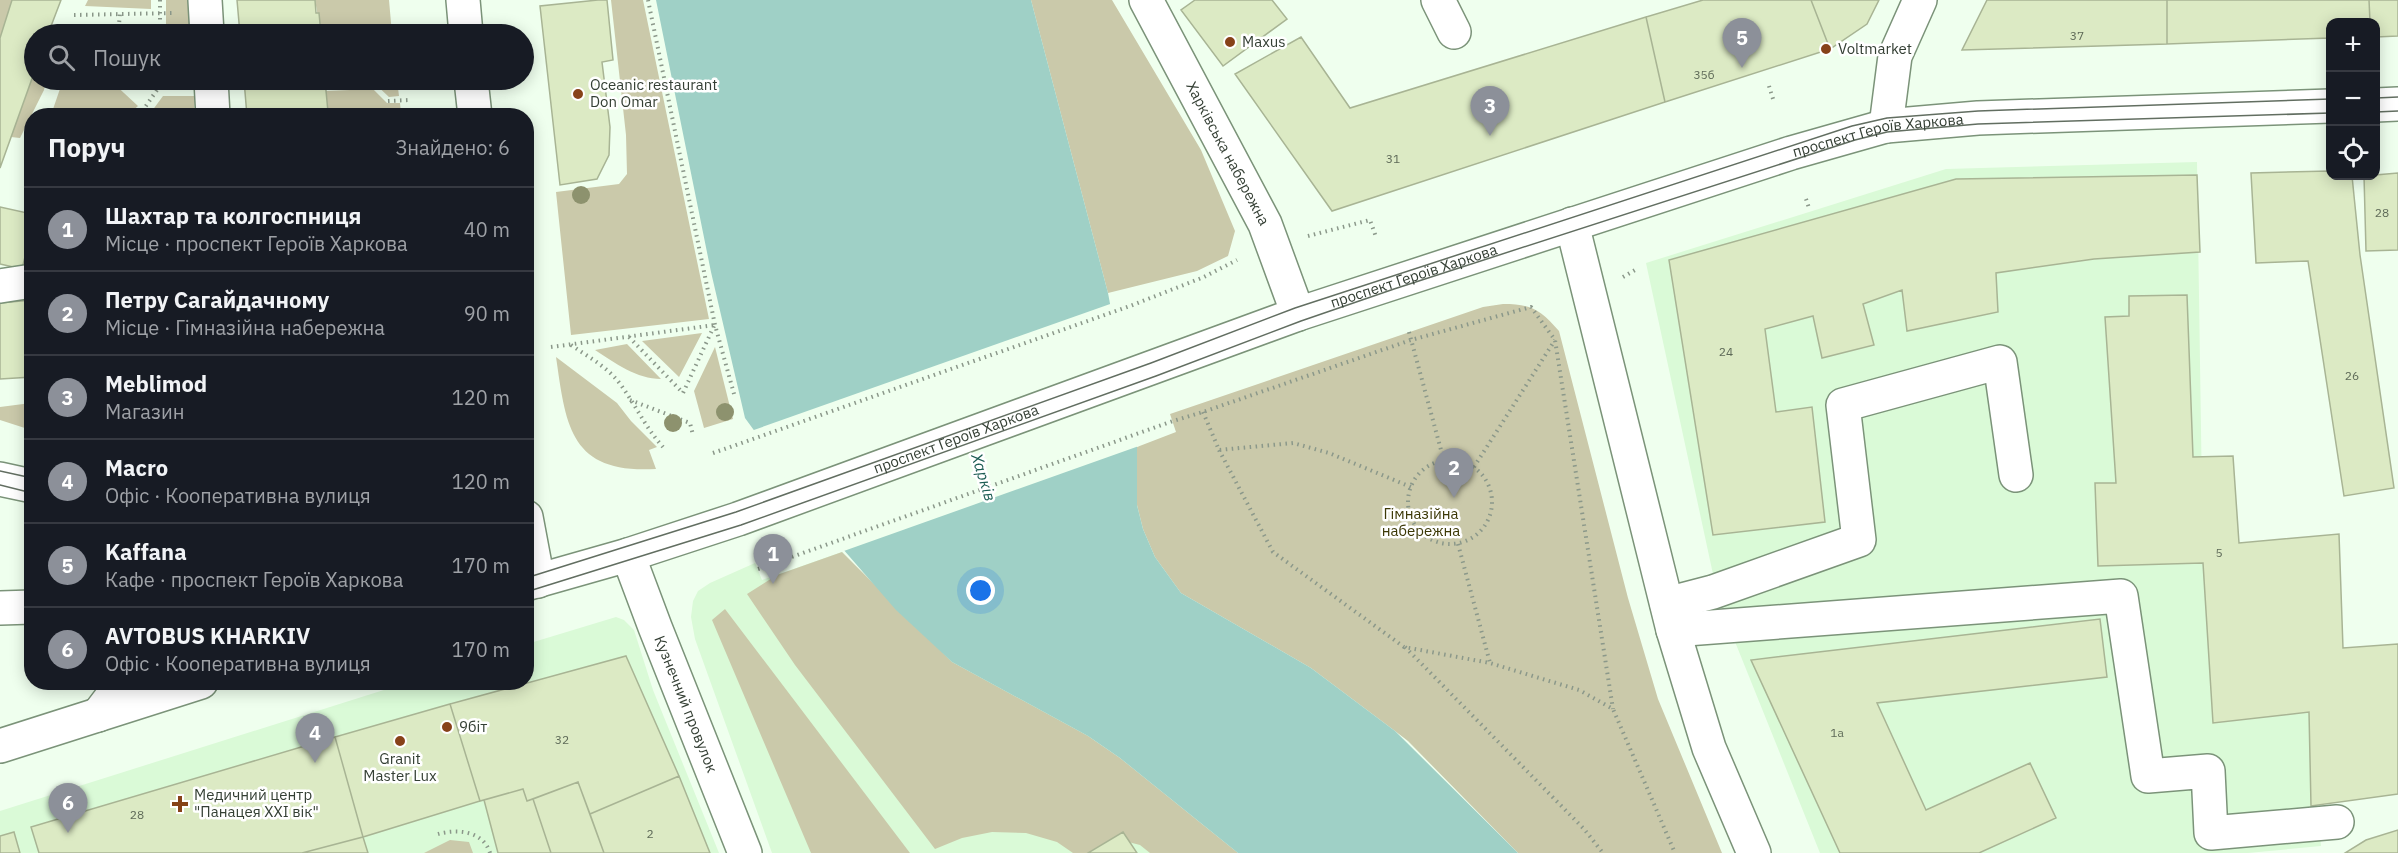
<!DOCTYPE html>
<html lang="uk">
<head>
<meta charset="utf-8">
<style>
	body { margin:0; font-family:"IBM Plex Sans",sans-serif; background:#20242c; color:#f1f3f6 }
	.controls { position:absolute; right:18px; top:18px; display:grid; overflow:hidden; border-radius:12px; box-shadow:0 3px 15px #0003 }
	.controls button { width:54px; height:54px; display:grid; place-items:center; padding:0; border:0; border-bottom:2px solid #363941; background:#171b24; color:#f1f3f6; font:30px sans-serif }
	.you { position:absolute; left:981px; top:591px; width:21px; height:21px; margin:-15px; border:4px solid #fff; border-radius:50%; background:#1a73e8; box-shadow:0 0 0 9px #1a73e833 }
	.badge { display:grid; place-items:center; width:39px; height:39px; border-radius:50%; background:#8c9099; color:#fff; font-size:20px; font-weight:700 }
	.pin { position:absolute; translate:-50% -50px; filter:drop-shadow(0 2px 3px #0008) }
	.pin::after { content:''; position:absolute; top:32px; width:21px; height:18px; background:inherit; clip-path:polygon(0 0,100% 0,50% 100%) }
	.list { margin:0; padding:0; list-style:none }
	h2 { display:flex; justify-content:space-between; align-items:center; height:78px; margin:0; padding:0 24px; font-size:26px }
	h2 small { font-size:20px; font-weight:400; color:#9ea1a6 }
	.list li { display:grid; grid-template-columns:39px 1fr auto; gap:18px; align-items:center; box-sizing:border-box; height:84px; padding:0 24px; border-top:2px solid #363941 }
	.list b { display:block; font-size:22px; white-space:nowrap }
	.list p { margin:0; font-size:20px; white-space:nowrap; color:#9ea1a6 }
	.list em { font-size:20px; font-style:normal; color:#9ea1a6 }
	.icon { flex:none; width:33px; height:33px; fill:none; stroke:currentColor; stroke-width:2; stroke-linecap:round; stroke-linejoin:round }
	.map { position:relative; flex:none; width:2398px; height:853px; overflow:hidden }
	.search { position:absolute; background:#171b24; box-shadow:0 3px 15px #0003; left:24px; top:24px; width:510px; height:66px; display:flex; align-items:center; gap:15px; box-sizing:border-box; padding:0 21px; border-radius:33px; color:#9ea1a6; font-size:22px }
	.panel { position:absolute; background:#171b24; box-shadow:0 3px 15px #0003; left:24px; top:108px; width:510px; height:582px; border-radius:24px }
	.map>svg:first-child { display:block }
</style>
</head>
<body>
<div class="map">
<svg width="2398" height="853" viewBox="0 0 2398 853">
	<rect width="100%" height="100%" fill="#efffee"/>
	<path fill="#dafad7" d="M2197,162l6,401 11,160 95,-11 12,134 -73,7h-428l-101,-251 -73,-339 300,-94z
		M842,552l54,58 56,52 136,74 150,117h-466l-77,-214 -4,-22 2,-16 5,-10 12,-8 45,-20 7,17z
		M616,617l8,3 10,10 19,60 66,163h-719v-42l406,-128 120,-1 1,-38z"/>
	<path fill="#cac9aa" d="M0,0h12l-12,38z
		M88,0h63v9l-66,-3z
		M166,0h24l2,34h-26z
		M315,0h74l3,34h-71z
		M611,0h32l66,319 -138,16 -15,-143 63,-8 8,-10 -1,-39z
		M1031,0h81l89,150 34,81 -7,25 -31,15 -89,22z
		M34,73v7h12l-2,10 -24,48 -9,-1z
		M63,80h47l28,26 -10,9h-77z
		M325,80h72l2,16 -10,1 -16,-15 -48,2z
		M373,89l14,14h13l1,10h-13l-2,3h-61l1,-25z
		M163,96h32l-1,19h-45z
		M1503,304c28,0 37,5 56,27l69,267 30,101 64,154h-204l-110,-112 -13,-10 -84,-63 -130,-75 -26,-36 -12,-28 -6,-24v-58l39,-15 -6,-18 313,-107z
		M702,333l-23,44 -37,-36z
		M627,344l34,35c-24,0 -46,-16 -66,-29z
		M715,347l18,72 -29,9 -10,-37z
		M556,357l61,46 14,18 26,26 -8,3 7,19c-86,5 -90,-43 -100,-112z
		M31,403v27l-31,-10v-13z
		M842,552l110,110 136,74 32,22 118,95h-88l-10,-8 -27,-7 -25,15h-15l-16,-11 -31,-9 -34,-1 -30,6 -27,11 -140,-184 -48,-71 30,-19z
		M725,609l185,244h-99l-99,-233z
		M450,840l19,2 4,11h-49z"/>
	<path fill="#9fd0c6" d="M656,0h375l77,293 29,154v58l6,24 12,28 26,36 130,75 84,63 123,122h-280l-118,-95 -32,-22 -136,-74 -56,-52 -67,-77 -84,-115 -34,-146z"/>
	<path fill="#efffee" d="M1113,303l26,143 -298,106 -15,-17 -75,-104z"/>
	<path fill="#dceac4" stroke="#a8b494" stroke-width="1.5" d="M12,0h49l-13,34h-14v39l-34,95v-130z
		M237,0h78l1,13h3l2,21h-81z
		M598,0h9l6,60 -11,2 8,65 -1,28 -12,24 -37,6 -20,-179z
		M1195,0h77l15,19 -64,47 -42,-56z
		M1703,0h108l19,49 -165,53 -19,-85z
		M1811,0h68l-12,24 -37,25z
		M1987,0h180v44l-205,6z
		M2167,0h202l1,22h-40v16l-163,6z
		M2369,0h29v36l-22,1v-15h-6z
		M1646,17l19,85 -333,109 -97,-137 66,-37 49,71z
		M244,80h81l3,32h-3v4h-78z
		M2330,171v5h22l8,79 34,233 -50,8 -36,-235 -52,2 -5,-90z
		M2398,173v77l-32,1 -2,-75z
		M2197,175l3,77 -106,7 -98,14 2,39 -91,19 -5,-41 -39,14 11,41 -52,13 -9,-42 -48,13 11,83 36,-5 13,115 -112,13 -44,-275 287,-81z
		M0,207l32,7v15l-10,40 -22,-5z
		M2187,295l6,162 40,-1 6,87 100,-9 4,114 55,-4v150l-87,12 -2,-94 -96,11 -10,-160 -105,3 -3,-83h21l-11,-166 24,-1v-20z
		M32,300v77l-32,2v-76z
		M2100,619l7,58 -230,26 49,107 104,-47 26,55 -77,35h-139l-89,-193z
		M626,656l53,120 -89,38 -12,-32 -51,19 -4,-12 -43,12 -30,-97z
		M450,704l30,97 -117,36 -28,-100z
		M335,737l28,100 -61,16h-263l-8,-26z
		M679,776l31,77h-106l-14,-39z
		M578,782l26,71h-53l-18,-54z
		M523,789l4,12 6,-2 18,54h-53l-14,-53z
		M2398,830v23h-53l21,-13z
		M14,832l6,21h-20v-17z
		M1123,832l14,21h-49z
		M363,837l5,16h-66z"/>
	<g fill="none" stroke-linecap="round" stroke-linejoin="round">
		<g stroke="#7b9379" stroke-width="36">
			<g id="minor">
				<path d="M205,0l2,34"/>
				<path id="s1" d="M1146,0l119,224 33,90"/>
				<path d="M1438,0l16,32"/>
				<path d="M211,80l2,36"/>
				<path d="M1886,126l9,-70 25,-56"/>
				<path d="M0,286l32,-5"/>
				<path d="M0,479l32,7"/>
				<path id="s2" d="M628,555l27,72 90,226"/>
				<path d="M1667,604l46,-12 146,-52 -16,-135 157,-43 16,113"/>
				<path d="M1673,630l448,-34 27,180 60,-5 3,62 126,-11"/>
				<path d="M98,715l25,-33"/>
			</g>
		</g>
		<g stroke="#7b9379" stroke-width="36">
			<g id="major">
				<path d="M463,0l3,34"/>
				<path d="M471,80l4,36"/>
				<path d="M2376,105l22,-1"/>
				<path d="M1572,224l101,406 36,118 45,105"/>
				<path d="M526,517l12,64"/>
				<path id="s3" d="M526,584l102,-29 110,-36 560,-205 493,-161 95,-27 92,-8 352,-12"/>
				<path d="M0,608l32,-1"/>
				<path d="M0,746l201,-64"/>
			</g>
		</g>
		<path stroke="#8b988a" stroke-width="4" stroke-dasharray="1.5 4.5" stroke-linecap="butt" d="M160,0v34
			M648,0l67,325 19,69
			M74,15l98,-2
			M118,34l2,-20
			M134,80l25,7h18
			M1769,86l5,16
			M326,88l10,-1
			M388,101l21,-1
			M139,116l20,-29v-7
			M1806,199l3,9
			M1308,236l62,-16 6,17
			M1623,277l12,-7
			M1409,332l35,129
			M629,337l54,56 31,-67
			M571,345c16,11 33,20 46,35 17,21 27,46 46,67
			M551,347l164,-22
			M630,400l60,23 3,12
			M1203,412l16,38 74,-7 36,10 82,34
			M1219,450l54,102 131,95 86,16 89,27 34,19 62,144
			M713,453l417,-147 74,-29 33,-17
			M1408 502a42 42 0 1 1 84 0a42 42 0 1 1-84 0Z
			M1474,467l81,-127
			M1458,544l32,119
			M758,569l415,-148 30,-9 208,-72 120,-33 24,33 58,369
			M1405,647l179,182 19,24
			M438,834c18,-5 45,-4 52,19"/>
		<use href="#minor" stroke="#fff" stroke-width="33"/>
		<use href="#major" stroke="#fff" stroke-width="33"/>
		<path stroke="#626e61" stroke-width="1.5" d="M2376,98l22,-1
			M2376,112l22,-1
			M0,471l32,7
			M0,485l32,8
			M526,578l210,-66 415,-149 144,-55 557,-182 35,-8 91,-7 352,-12
			M526,592l215,-67 415,-149 145,-55 93,-32 461,-149 32,-8 91,-8 352,-11"/>
	</g>
	<g fill="#8d926e">
		<circle cx="581" cy="195" r="9"/>
		<circle cx="725" cy="412" r="9"/>
		<circle cx="673" cy="423" r="9"/>
	</g>
	<g fill="#874219" stroke="#fff" stroke-width="2">
		<circle cx="1230" cy="42" r="6"/>
		<circle cx="1826" cy="49" r="6"/>
		<circle cx="578" cy="94" r="6"/>
		<circle cx="447" cy="727" r="6"/>
		<circle cx="400" cy="741" r="6"/>
		<path d="M177 795h6v6h6v6h-6v6h-6v-6h-6v-6h6z"/>
	</g>
	<g text-anchor="middle" stroke-width="5" stroke-linejoin="round" paint-order="stroke">
		<g font-size="12" fill="#5e6a58">
			<text x="2077" y="40">37</text>
			<text x="1704" y="79">35б</text>
			<text x="1393" y="163">31</text>
			<text x="2382" y="217">28</text>
			<text x="1726" y="356">24</text>
			<text x="2352" y="380">26</text>
			<text x="2219" y="557">5</text>
			<text x="1837" y="737">1а</text>
			<text x="562" y="744">32</text>
			<text x="137" y="819">28</text>
			<text x="650" y="838">2</text>
		</g>
		<g font-size="15" fill="#343f34" stroke="#fff" text-anchor="start">
			<text x="1242" y="47">Maxus</text>
			<text x="1838" y="54">Voltmarket</text>
			<text x="590" y="90">Oceanic restaurant<tspan x="590" dy="17">Don Omar</tspan></text>
			<text x="459" y="732">9біт</text>
			<text x="400" y="764" text-anchor="middle">Granit<tspan x="400" dy="17">Master Lux</tspan></text>
			<text x="194" y="800">Медичний центр<tspan x="194" dy="17">"Панацея XXI вік"</tspan></text>
		</g>
		<g font-size="15" fill="#343f34" stroke="#fff">
			<text dy="5" stroke="none"><textPath href="#s3" startOffset="1426">проспект Героїв Харкова</textPath></text>
			<text dy="5" stroke="none"><textPath href="#s1" startOffset="174">Харківська набережна</textPath></text>
			<text dy="5" stroke="none"><textPath href="#s3" startOffset="940">проспект Героїв Харкова</textPath></text>
			<text dy="5" stroke="none"><textPath href="#s3" startOffset="454">проспект Героїв Харкова</textPath></text>
			<text dy="5" stroke="none"><textPath href="#s2" startOffset="160">Кузнечний провулок</textPath></text>
		</g>
		<g font-size="15" fill="#3c3806" stroke="#fff">
			<text x="1421" y="519">Гімназійна<tspan x="1421" dy="17">набережна</tspan></text>
		</g>
		<g font-size="16" font-style="italic" fill="#1b5c53" stroke="#fff">
			<text transform="translate(984 477) rotate(73)" y="6">Харків</text>
		</g>
	</g>
</svg>
<div class="controls">
<button>+</button>
<button>−</button>
<button><svg class="icon" aria-label="locate" viewBox="0 0 24 24"><circle cx="12" cy="12" r="6"/><path d="M12 2v4M12 18v4M2 12h4M18 12h4"/></svg></button>
</div>
<div class="you"></div>
<div class="pin badge" style="left:773px;top:584px">1</div>
<div class="pin badge" style="left:1454px;top:498px">2</div>
<div class="pin badge" style="left:1490px;top:136px">3</div>
<div class="pin badge" style="left:315px;top:763px">4</div>
<div class="pin badge" style="left:1742px;top:68px">5</div>
<div class="pin badge" style="left:68px;top:833px">6</div>
<div class="search"><svg class="icon" aria-label="search" viewBox="0 0 24 24"><circle cx="10" cy="10" r="6"/><path d="M15 15l6 6"/></svg>Пошук</div>
<section class="panel">
<h2>Поруч<small>Знайдено: 6</small></h2>
<ul class="list">
<li><span class="badge">1</span><div><b>Шахтар та колгоспниця</b><p>Місце · проспект Героїв Харкова</p></div><em>40 m</em></li>
<li><span class="badge">2</span><div><b>Петру Сагайдачному</b><p>Місце · Гімназійна набережна</p></div><em>90 m</em></li>
<li><span class="badge">3</span><div><b>Meblimod</b><p>Магазин</p></div><em>120 m</em></li>
<li><span class="badge">4</span><div><b>Macro</b><p>Офіс · Кооперативна вулиця</p></div><em>120 m</em></li>
<li><span class="badge">5</span><div><b>Kaffana</b><p>Кафе · проспект Героїв Харкова</p></div><em>170 m</em></li>
<li><span class="badge">6</span><div><b>AVTOBUS KHARKІV</b><p>Офіс · Кооперативна вулиця</p></div><em>170 m</em></li>
</ul>
</section>
</div>
</body>
</html>
